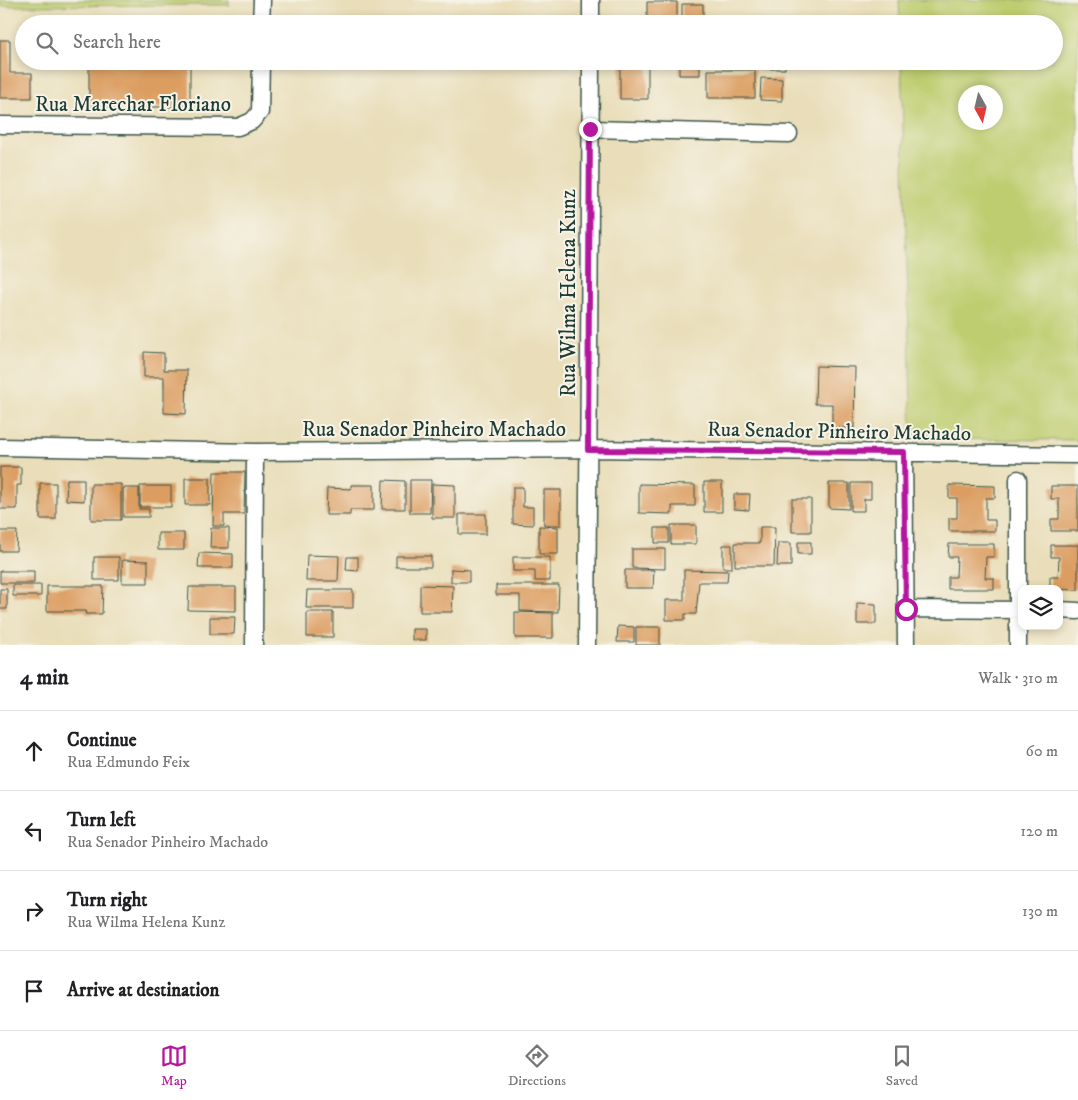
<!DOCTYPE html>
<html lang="en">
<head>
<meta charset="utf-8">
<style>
	body { margin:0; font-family:"IM FELL DW Pica",serif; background:#f2f2f2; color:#202124 }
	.controls { position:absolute; right:15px; bottom:15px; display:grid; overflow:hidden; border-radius:10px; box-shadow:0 2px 8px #0003 }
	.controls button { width:45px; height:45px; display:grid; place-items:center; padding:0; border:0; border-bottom:1px solid #e0e0e0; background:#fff; color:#202124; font:25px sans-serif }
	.compass { position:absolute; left:958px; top:85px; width:45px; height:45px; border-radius:50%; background:#fff; box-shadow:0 2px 8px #0003; rotate:172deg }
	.stop { position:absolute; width:15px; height:15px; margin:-11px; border:4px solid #b5179e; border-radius:50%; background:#fff }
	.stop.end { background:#b5179e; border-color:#fff; box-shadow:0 1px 5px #0008 }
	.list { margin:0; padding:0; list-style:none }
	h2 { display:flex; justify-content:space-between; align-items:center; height:65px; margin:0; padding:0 20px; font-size:21px }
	h2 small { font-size:16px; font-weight:400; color:#757577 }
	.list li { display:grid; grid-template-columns:32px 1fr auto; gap:15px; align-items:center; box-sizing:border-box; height:80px; padding:0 20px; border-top:1px solid #e0e0e0 }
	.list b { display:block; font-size:19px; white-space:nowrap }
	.list p { margin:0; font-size:16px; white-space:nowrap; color:#757577 }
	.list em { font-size:16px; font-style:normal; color:#757577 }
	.icon { flex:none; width:28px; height:28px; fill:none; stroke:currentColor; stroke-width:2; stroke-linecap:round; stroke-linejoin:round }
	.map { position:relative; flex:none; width:1078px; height:645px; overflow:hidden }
	.search { position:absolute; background:#fff; box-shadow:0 2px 8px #0003; left:15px; right:15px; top:15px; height:55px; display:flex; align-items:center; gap:12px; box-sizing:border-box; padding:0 18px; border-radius:28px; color:#757577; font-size:19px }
	.sheet { height:385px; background:#fff }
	nav { display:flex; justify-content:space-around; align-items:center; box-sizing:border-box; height:70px; border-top:1px solid #e0e0e0; background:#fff; font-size:14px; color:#757577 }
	nav a { display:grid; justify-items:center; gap:2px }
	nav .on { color:#b5179e }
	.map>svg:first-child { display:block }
</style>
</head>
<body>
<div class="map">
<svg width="1078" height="645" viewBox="0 0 1078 645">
	<rect width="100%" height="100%" fill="#f7f3e8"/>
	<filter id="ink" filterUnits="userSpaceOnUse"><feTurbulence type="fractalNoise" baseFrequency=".02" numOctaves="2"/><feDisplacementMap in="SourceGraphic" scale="10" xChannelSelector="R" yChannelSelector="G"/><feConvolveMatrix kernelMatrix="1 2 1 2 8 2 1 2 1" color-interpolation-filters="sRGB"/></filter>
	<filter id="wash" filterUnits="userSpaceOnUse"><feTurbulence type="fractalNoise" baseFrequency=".0096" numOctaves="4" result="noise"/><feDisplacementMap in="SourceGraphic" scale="20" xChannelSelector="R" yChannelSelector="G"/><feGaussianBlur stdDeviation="1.12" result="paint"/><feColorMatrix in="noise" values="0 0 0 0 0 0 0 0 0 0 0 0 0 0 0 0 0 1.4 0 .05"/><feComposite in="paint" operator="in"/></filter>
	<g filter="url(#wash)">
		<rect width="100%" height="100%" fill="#e9deb9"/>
		<path fill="#becd6f" stroke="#6e8552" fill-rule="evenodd" d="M0,0h229v5l-229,1z
			M899,0h179v440l-166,-1 -11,-378h153v-37h-154zM966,92h30v30h-30z"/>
		<g id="blocks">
			<path fill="#dc9d60" d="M647,2h30v22h-30z
				M682,4h21v20h-21z
				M0,40h10v33h22v25h-32z
				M89,61h101v46h-101z
				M620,61h28v38h-28z
				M679,61h21v14h-21z
				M754,61h31v8h-31z
				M708,70h47v28h-47z
				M761,78l21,1v22l-22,-1z
				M144,352l20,1v17h23l-1,44 -22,-1v-36h-20z
				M816,366l39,1 -1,61h-22v-24h-17z
				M0,467h21v18h-4v24h-17z
				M214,472h31l-1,42h-20v12h-11z
				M185,478h25v27h-25z
				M67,479h17v22l-18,-1z
				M383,480l22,1v28h-23z
				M410,480h21l-1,33h-20z
				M704,482h18v30h-18z
				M40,483h16v36h-16z
				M829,483h20v26l-20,-1z
				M851,483h20v16h-7v12h-13z
				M91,484h30v36h-30z
				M432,484l23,1v33h-23z
				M639,484l56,1v21h-23v8l-33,-1z
				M351,485h23v25h-24v5h-24l1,-27 24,1z
				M949,485l46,1v12h-9v22h9v11h-46v-13h8v-20h-8z
				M140,486h31v21h-31z
				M1051,486h27v45h-27v-12h8v-20h-8z
				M513,487h10v20h10v18l-20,-1z
				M123,488h16v21h10v8h-26z
				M544,490h17v35h-17z
				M734,494h16l-1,16 -15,-1z
				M792,499h19v33h-19z
				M459,514h27v20h-27z
				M671,525h25v19h-25z
				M539,526l19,1v27h-19z
				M760,527h15l-1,39h-39v-23h25z
				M211,528h18v20h-19z
				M655,528h14v15h-14z
				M0,531h17l-1,20h-16z
				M158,533h26v17h-26z
				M798,542h13v12h-13z
				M778,543h13v23h-14z
				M949,544h45v13h-8l-1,21h9v11h-46v-12h8l1,-20h-9z
				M723,545h9v23h-9z
				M1051,545h27v45l-28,-1v-12h8l1,-20h-8z
				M632,549h33v20l-33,-1z
				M199,553l34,1v14h-35z
				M307,555l32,1 -1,25h-32z
				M396,556h35v11h-35z
				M94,557h25v23h-25z
				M347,557h11v14l-12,-1z
				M513,557h37v24h-15v-10h-22z
				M122,560l26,1v22h-26z
				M451,569l18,1v12h-18z
				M625,570h29l-1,18h-28z
				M684,570l44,1 -1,11h-28l-3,32h-11v6h-19v-20h18z
				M0,571h34v12h-34z
				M13,585h28v11h-28z
				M420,585l33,1 -1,26h-32z
				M496,585h63l-1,27 -38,-1v-16h-24z
				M47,586h56l-1,28h-17l1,-3h-39z
				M189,587h47v24l-48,-1z
				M0,589h7v20h-7z
				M307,590h46v18h-47z
				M857,603l19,1v20h-19z
				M307,612h26v25h-26z
				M515,612l38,1v25h-38z
				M210,617h25l-1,17h-24z
				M618,626l16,1v15h-17z
				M636,627h24v18h-24z
				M412,629h14v11h-14z"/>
		</g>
	</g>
	<g filter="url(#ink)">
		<use href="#blocks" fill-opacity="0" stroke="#3d5548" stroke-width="1"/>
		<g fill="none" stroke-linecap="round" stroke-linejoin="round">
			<g stroke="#3d5548" stroke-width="19">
				<path id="minor" d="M261,24l1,-24
					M591,24v-24
					M0,125l238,2 14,-6 8,-9 1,-51
					M590,129l199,5
					M0,447l255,5 333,-3 490,6
					M904,452l2,193
					M906,609l116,1
					M1059,610l19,1
					M254,645l1,-193
					M587,645l4,-584
					M1018,645v-166"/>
			</g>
			<use href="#minor" stroke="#fff" stroke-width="16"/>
		</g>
	</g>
	<g fill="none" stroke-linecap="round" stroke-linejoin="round" filter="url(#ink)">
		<path stroke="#b5179e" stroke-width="6" d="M590,129l-2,321 316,2 2,157"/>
	</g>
	<g text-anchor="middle" stroke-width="4" stroke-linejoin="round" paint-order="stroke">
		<g font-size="21" fill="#1f3d34" stroke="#f7f3e8">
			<text x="133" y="111">Rua Marechar Floriano</text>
			<text transform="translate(568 293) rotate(-90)" y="7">Rua Wilma Helena Kunz</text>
			<text x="434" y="436">Rua Senador Pinheiro Machado</text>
			<text transform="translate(839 431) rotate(1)" y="7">Rua Senador Pinheiro Machado</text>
		</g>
	</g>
</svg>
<div class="controls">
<button><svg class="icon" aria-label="layers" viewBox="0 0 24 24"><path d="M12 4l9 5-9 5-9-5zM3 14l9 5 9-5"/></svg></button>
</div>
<svg class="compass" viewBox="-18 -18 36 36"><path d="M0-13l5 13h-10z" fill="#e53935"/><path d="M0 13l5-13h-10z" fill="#757577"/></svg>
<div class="stop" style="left:906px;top:609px"></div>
<div class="stop end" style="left:590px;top:129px"></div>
<div class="search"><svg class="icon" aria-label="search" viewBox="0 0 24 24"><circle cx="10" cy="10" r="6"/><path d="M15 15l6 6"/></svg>Search here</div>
</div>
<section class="sheet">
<h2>4 min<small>Walk · 310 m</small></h2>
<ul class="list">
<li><svg class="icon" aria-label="ahead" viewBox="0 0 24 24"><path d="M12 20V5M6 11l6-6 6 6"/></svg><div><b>Continue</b><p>Rua Edmundo Feix</p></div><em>60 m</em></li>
<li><svg class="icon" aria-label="left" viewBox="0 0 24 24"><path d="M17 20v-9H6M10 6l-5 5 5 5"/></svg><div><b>Turn left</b><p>Rua Senador Pinheiro Machado</p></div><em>120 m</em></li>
<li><svg class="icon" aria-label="right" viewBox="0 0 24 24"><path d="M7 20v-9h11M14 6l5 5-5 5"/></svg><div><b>Turn right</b><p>Rua Wilma Helena Kunz</p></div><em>130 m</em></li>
<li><svg class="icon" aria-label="arrive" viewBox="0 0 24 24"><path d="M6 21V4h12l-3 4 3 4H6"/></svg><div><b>Arrive at destination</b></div></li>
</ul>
</section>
<nav>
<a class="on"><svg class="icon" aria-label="map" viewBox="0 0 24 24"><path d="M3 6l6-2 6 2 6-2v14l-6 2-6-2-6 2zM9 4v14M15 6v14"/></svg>Map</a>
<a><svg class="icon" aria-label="directions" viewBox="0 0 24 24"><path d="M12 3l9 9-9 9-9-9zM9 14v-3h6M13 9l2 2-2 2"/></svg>Directions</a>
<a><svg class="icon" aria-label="saved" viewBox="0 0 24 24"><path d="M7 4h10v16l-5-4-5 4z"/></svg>Saved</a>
</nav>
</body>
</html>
